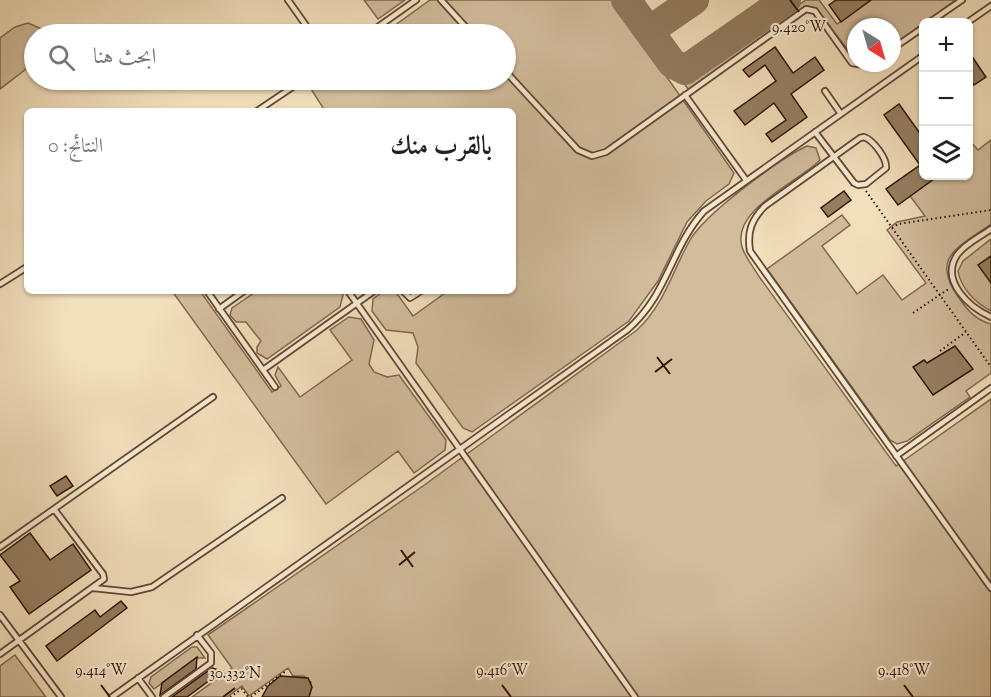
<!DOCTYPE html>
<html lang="ar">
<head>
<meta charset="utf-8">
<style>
	body { margin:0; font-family:"Sorts Mill Goudy",Amiri,serif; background:#f6f6f6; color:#222; direction:rtl }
	.controls { position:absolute; right:18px; top:18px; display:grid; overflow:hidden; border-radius:9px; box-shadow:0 2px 4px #0004 }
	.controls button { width:54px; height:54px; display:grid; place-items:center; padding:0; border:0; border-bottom:2px solid #e0e0e0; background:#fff; color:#222; font:30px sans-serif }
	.compass { position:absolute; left:847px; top:18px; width:54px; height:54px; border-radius:50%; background:#fff; box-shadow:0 2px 4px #0004; rotate:143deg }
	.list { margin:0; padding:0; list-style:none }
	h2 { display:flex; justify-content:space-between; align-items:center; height:78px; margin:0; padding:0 24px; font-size:26px }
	h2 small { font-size:20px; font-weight:400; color:#767676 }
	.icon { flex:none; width:33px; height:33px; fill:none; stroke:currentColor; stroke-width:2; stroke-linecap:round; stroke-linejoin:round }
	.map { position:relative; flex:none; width:991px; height:697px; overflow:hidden; direction:ltr }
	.search { position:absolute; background:#fff; box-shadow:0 2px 4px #0004; left:24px; top:24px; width:492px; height:66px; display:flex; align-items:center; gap:15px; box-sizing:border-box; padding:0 21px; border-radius:33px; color:#767676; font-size:22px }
	.panel { position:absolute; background:#fff; box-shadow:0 2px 4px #0004; left:24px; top:108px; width:492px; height:186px; border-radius:9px; direction:rtl }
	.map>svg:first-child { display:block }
</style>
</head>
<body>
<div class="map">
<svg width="991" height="697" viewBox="0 0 991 697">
	<rect width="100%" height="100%" fill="#f2dfbc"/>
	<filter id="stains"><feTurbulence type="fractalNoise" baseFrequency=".00333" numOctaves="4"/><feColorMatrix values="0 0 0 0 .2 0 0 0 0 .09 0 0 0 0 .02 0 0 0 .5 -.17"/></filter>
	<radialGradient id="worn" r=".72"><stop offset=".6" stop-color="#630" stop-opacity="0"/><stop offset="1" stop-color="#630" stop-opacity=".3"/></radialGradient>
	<path fill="#d1bc9c" stroke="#80684e" stroke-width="1.5" d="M364,0h41l-27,19z
		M430,0h183l121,173 -5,11 -23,17 -19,21 -29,59 -29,40 -157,111 -9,-4 -47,-65 2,-16 -5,-14 -27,-3 -14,-19 1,-12 11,-8h11l18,25 35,-25h65v-180h-188l-14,-22 10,-9h185v-46h-123z
		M806,0h13l18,24 34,-24h85l-64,46v-19h-36v33l-41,-52 -8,-2 -118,84 -4,-5z
		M28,23l14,6 2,5h-10v29l-34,26v-51l15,-11z
		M969,140l9,10 13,-10v84c-32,23 -62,33 -32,74 9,13 17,22 32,26v49l-25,18 4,6 -63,44 -10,3 -7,-4 -123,-171 75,-54 8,10 -28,21 35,48 26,-19 19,25 24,-17 -39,-53 10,-8 28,-6 -15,-20 28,-20h30z
		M807,146l9,2 4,12c-21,22 -89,49 -78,87 3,10 11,19 16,28l138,191 95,-67v298h-682l2,-15 -7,-6h-11l-5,-8 -39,28 -7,-10 -15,11h-35l40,-29 -24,-33 215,-149 214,-156c27,-25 35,-58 53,-90 15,-26 89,-81 117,-94z
		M991,239v72c-15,-8 -30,-22 -33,-40l5,-10z
		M172,291h28l72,101 9,-6 -6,-11 3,-8 22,30 52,-37 -22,-30 19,-13 12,2 13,21 -5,24 5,8 13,5 12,-2 47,65 -1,10 -31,23 -16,-22 -72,53z
		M257,291h83l3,4 -3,12 -73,52 -10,-6v-6l4,-6 -15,-19h-10l-6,-7 2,-7z
		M192,647h5l8,11h-8l-43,31 -5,-6 2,-6z
		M15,655l30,41 1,1h-46v-31z"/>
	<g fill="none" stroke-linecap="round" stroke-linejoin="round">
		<path stroke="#917a5e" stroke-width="30" d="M626,0l46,63 13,7 101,-70
			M649,31l45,-31"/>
	</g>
	<path fill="#957e62" stroke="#301401" stroke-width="1.5" d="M836,0h35l-30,22 -12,-17z
		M775,47l18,26 22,-16 9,13 -33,24 16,23 -35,25 -6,-8 20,-14 -12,-17 -29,22 -11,-14 42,-30 -11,-16 -16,12 -6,-7z
		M969,52l17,25 -12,8 -5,-8z
		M899,104l25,35v37h14l-40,29 -12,-16 34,-24 -36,-50z
		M844,191l7,9 -23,17 -7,-9z
		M991,256v27l-13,-18z
		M955,346l18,23 -40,26 -20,-28 11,-7 3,3z
		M66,476l7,10 -16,10 -7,-10z
		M30,533l20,27 23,-16 18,26 -62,44 -19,-27 10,-6 -20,-26z
		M121,601l6,7 -70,53 -11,-15 49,-36 5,7z
		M197,657l-1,12 -36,26 2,-12z
		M212,668l10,3 -35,26h-15z
		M280,676l28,2 4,9 -3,10h-47l6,-11z"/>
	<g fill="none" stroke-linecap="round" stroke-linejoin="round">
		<g stroke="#604730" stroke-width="8">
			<path id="service" d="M288,0l24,34
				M441,0l31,34
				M930,22l32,-22
				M968,22l23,-16
				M368,34l48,-34
				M892,49l32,-22
				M506,72l72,78 14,6 14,-4 200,-143 9,2 37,52 12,2 8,-2
				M825,91l16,23
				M685,95l61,85
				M257,111l46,-31
				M815,132l39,51 4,2 8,-1 20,-16c1,-10 -13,-28 -22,-31l-4,1 -95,68c-14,14 -18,26 -15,45l241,337
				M991,229c-11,8 -26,15 -34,26 -17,26 12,52 34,62
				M0,284l27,-17
				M207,291l68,96
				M348,291l287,406
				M403,291l7,7 11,-7
				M219,309l25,-18
				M263,370l111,-79
				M896,456l95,-68
				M0,547l213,-150
				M93,588l38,4 21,-5 130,-89
				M0,615l61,82
				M0,654l104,-75 -1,-5 -49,-65
				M138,678l14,19
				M112,697l515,-367c41,-35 43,-81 77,-119l220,-156
				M164,697l47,-34v-10l-14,-18"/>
		</g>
		<path stroke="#301401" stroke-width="2" stroke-dasharray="1.5 3" stroke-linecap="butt" d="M866,191l125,176
			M892,228l6,-4 93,-14
			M913,313l37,-25
			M940,351l26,-19
			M230,697l12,-8 6,8
			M251,697l35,-26"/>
		<use href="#service" stroke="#f7ead3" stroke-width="4.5"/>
	</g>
	<path fill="none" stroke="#301401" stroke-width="2" d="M790,0l9,12M657,357l13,17M655,372l17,-13M401,550l12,17M399,565l16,-13M101,685l9,12M502,685l9,12M904,685l9,12M223,697l12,-9"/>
	<g font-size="15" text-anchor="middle" fill="#301401" stroke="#f7ead3" stroke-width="4.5" stroke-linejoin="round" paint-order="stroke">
		<text x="799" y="32">9.420°W</text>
		<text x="101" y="675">9.414°W</text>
		<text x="502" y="675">9.416°W</text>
		<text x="904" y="675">9.418°W</text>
		<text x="235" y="678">30.332°N</text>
	</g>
	<rect width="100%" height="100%" filter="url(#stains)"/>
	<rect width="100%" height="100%" fill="url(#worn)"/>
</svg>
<div class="controls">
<button>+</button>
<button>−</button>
<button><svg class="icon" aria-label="layers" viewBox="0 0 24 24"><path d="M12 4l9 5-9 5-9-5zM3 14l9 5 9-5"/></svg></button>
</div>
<svg class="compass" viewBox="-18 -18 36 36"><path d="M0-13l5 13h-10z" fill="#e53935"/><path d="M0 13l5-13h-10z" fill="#767676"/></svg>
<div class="search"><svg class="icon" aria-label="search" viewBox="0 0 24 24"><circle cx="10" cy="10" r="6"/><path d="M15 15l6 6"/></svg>ابحث هنا</div>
<section class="panel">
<h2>بالقرب منك<small>النتائج: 0</small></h2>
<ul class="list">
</ul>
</section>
</div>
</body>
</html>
